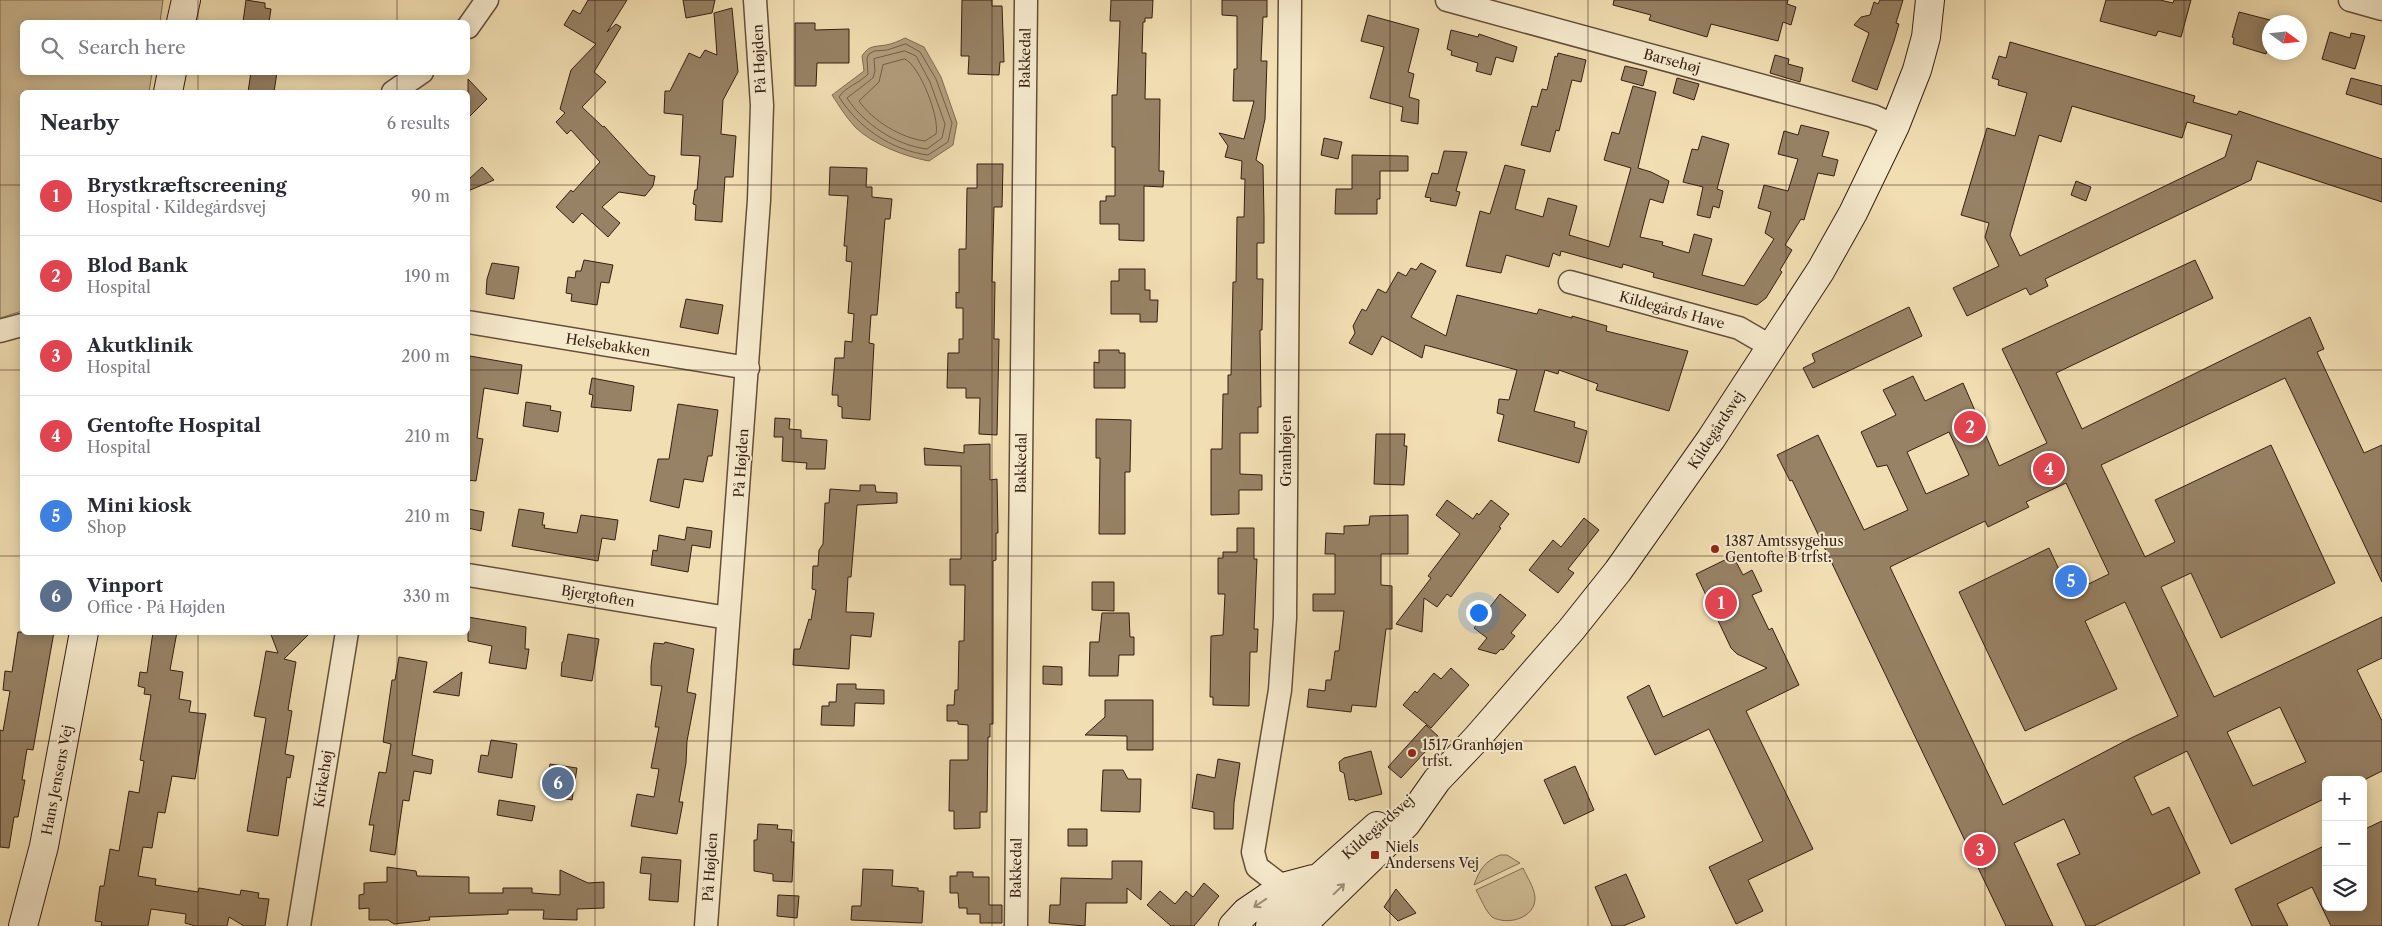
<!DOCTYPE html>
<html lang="en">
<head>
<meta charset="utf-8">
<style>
	body { margin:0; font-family:"Libre Caslon Text",serif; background:#f2f2f3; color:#2b2b33 }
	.controls { position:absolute; right:15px; bottom:15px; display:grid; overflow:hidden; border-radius:8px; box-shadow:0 2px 12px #0003 }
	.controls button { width:45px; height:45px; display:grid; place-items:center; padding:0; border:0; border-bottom:1px solid #e1e1e2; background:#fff; color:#2b2b33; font:25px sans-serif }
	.compass { position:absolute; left:2262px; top:15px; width:45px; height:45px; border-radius:50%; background:#fff; box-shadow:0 2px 12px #0003; rotate:105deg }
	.you { position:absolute; left:1478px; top:612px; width:18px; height:18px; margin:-12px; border:4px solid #fff; border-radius:50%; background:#1a73e8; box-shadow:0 0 0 8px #1a73e833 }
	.badge { display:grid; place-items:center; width:32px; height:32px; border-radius:50%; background:#8f2418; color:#fff; font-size:16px; font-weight:700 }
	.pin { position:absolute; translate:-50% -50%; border:2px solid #fff; box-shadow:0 1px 5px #0006 }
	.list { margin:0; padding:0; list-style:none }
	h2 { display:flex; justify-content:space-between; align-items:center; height:65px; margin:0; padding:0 20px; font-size:21px }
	h2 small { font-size:16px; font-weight:400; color:#7c7c81 }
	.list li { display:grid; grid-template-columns:32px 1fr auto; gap:15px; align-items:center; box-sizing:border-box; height:80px; padding:0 20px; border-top:1px solid #e1e1e2 }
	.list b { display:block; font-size:19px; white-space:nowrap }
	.list p { margin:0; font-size:16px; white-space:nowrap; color:#7c7c81 }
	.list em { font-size:16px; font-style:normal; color:#7c7c81 }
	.icon { flex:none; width:28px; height:28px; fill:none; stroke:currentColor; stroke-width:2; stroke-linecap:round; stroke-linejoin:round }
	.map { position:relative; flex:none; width:2382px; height:926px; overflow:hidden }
	.search { position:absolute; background:#fff; box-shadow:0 2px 12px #0003; left:20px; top:20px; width:450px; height:55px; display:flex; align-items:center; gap:12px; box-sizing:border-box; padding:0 18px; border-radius:8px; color:#7c7c81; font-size:19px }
	.panel { position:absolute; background:#fff; box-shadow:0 2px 12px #0003; left:20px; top:90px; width:450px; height:545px; border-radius:8px }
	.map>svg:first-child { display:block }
</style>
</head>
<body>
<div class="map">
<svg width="2382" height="926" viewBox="0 0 2382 926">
	<rect width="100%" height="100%" fill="#f1deb2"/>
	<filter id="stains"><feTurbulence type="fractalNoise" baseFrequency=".004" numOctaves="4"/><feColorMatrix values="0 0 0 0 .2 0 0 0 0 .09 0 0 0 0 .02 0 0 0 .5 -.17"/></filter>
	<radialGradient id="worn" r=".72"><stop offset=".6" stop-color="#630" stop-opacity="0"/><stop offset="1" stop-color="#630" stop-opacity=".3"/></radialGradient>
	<path fill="#d1be97" stroke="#846e54" d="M0,0h163l-3,22h-138v50l130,1 -3,19h-127v219l-22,7z
		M1500,855h7l13,8 -46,22c6,-16 10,-23 26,-30z
		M1523,868c4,9 11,19 12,29 1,21 -27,29 -43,20 -7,-7 -11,-18 -16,-27z"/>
	<path fill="#b19d7c" stroke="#806b52" d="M905,38l19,9 17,30 16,46 -4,22 -24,16c-23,-4 -57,-17 -74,-34 -9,-10 -16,-21 -23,-32l32,-24 -2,-15c7,-11 12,-9 24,-11 6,-1 13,-4 19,-7z"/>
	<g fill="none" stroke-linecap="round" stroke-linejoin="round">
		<path stroke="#745e47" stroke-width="1" d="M906,44l14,8 16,27 16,44 -4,19 -20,13c-37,-5 -69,-27 -89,-58 6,-10 21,-14 29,-23l-1,-16 2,-4 5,-3 13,-1z
			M905,51l11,5 14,26 15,42 -3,14 -15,11c-32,-4 -63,-25 -80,-51l26,-20 2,-7 -1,-12z
			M905,59c15,7 35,59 31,75l-11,7c-24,-3 -52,-20 -66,-40l20,-19 4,-17z"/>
	</g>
	<path fill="#978265" stroke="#361f12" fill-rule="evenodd" d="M246,0l19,3v5l6,1 -2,13h-26z
		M588,0h39l-20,32 9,-8 5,3 -27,45 12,10 -24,25 21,20 1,-1 45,49 6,1 -2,10 -8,10 -26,-4 -17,15 18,16 -12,14 -26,-24 -9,10 -17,-16 15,-17 2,2 27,-30 -29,-32 -4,4 -11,-12 9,-9 -5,-4 11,-39 25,-26 -32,-19 9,-15 7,4z
		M683,0h32l-3,13 -26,5z
		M962,0h30v6h10l2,56h-4l-1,13 -31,-1 1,-18h-8z
		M1111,0h42l-1,18h-7v4h-2l-1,31h4l-1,46h15l-1,72h5l-1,16 -19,-1v55l-25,-1v-16h-19v-23h6v-5h9v-49h-3v-52h5l3,-74h-10z
		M1222,0h45v17h-4l-2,44h6l-2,58 -9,41 7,5 1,52v26h-7v36h6l-1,51h-2l1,77h-3v26h-18v41l22,1v15h-23v24l-28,1v-66h11l1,-55h5v-19h3l2,-93h3l1,-65h7l1,-38h-4l1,-18 -17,-4 3,-11 -9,-13 25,6 10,-38h-21l1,-32h3v-53l-15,-1z
		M1614,0h174l-1,4 9,3 -5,18 -8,-3 -5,19 -67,-17 -4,13 -58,-17 2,-5 -38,-10z
		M1880,0h23l-7,23 3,1 -5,17 -17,49 -25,-9 17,-48 -15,-8 7,-8 9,-2 4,-13 4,2z
		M2106,0h54l13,3 1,-3h17l-10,37 -23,-6 -2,5 -56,-15z
		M732,8l6,64 -15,28 -2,34 15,2 -3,41h-8l-3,45 -27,-2 1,-15 -3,-1 2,-14h2l3,-34 -19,-1 2,-40 -19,-2 1,-22h5l19,-38 11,5 5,-8 12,5 -3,-42z
		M2239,12l31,8v18l-4,16 -33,-10 1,-6 -2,-1z
		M1368,15l51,14 -11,43 6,2 -5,23 10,3 -1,24 -17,-3 2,-14 -33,-9 14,-51 -23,-6z
		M795,23h20v7l34,-1v34h-32l-1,23h-21z
		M1451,30l27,7 1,-3 38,13 -4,15 -17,-5 -5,18 -15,-4 2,-8 -27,-8 1,-4 -5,-2z
		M2330,32l20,6 1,-5 14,3 -10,33 -33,-10z
		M2010,42l185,54 -2,6 44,13 2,-4 143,48v43l-125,-41 -6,19 -206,99 3,7 -18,9 -4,-7 -59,28 -14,-28 46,-22 -14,-29 4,-14 -28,-8 26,-87 28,8 12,-43 -29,-8 1,-5 -7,-2 7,-22 7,2zM2072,106l110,32 5,-16 45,13 -7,22 -205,99 -10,-21 29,-100 22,7z
		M1558,53l28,7 -5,22 -9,-2 -13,51 -3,-1 -6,22 -29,-7 11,-39 5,1 5,-18 5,1 8,-34 2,1z
		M1775,55l14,4 -1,5 15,4 -3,14 -30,-9z
		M1625,66l22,5 -4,15 -22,-6z
		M251,72h26l-3,20h-26z
		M1677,78l22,6 -5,16 -21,-7z
		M2351,78l31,8v19l-36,-11z
		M468,79l19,20 -19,19z
		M1633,86l23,6 -18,76 13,4 18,9 -6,22 -13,-4 -10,38 23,5 -1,3 27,8 5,-19 18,5 -10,36 42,11 30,-47 -9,-6 6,-21 -13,-4 6,-23 24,6 10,-32 -20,-5 6,-23 14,4 3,-10 28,7 -7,24 16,4 -4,16 -16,-3 -14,47 -3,-1 -16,26 7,5 -12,20 2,2 -16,26 -9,7 -104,-28 1,-4 -31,-9 -1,4 -61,-17 -1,5 -7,-3 -4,14 -43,-12 -5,18 -35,-7 14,-55 10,3 15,-49 20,5 -10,39 28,8 5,-19 29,8 -8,29 40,12 22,-79 -27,-8 8,-28 7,2z
		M1702,136l27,8 -12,45 6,2 -4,17 -6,-2 -3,12 -13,-3 6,-28 -20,-5 9,-33 6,1z
		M1324,138l18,4 -4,17 -17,-4z
		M1444,151l23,1 -11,39 4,1 -4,14 -26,-5 1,-3 -6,-1 7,-24 6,1z
		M1352,155l56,1v15h-28v28h-3v15h-42l1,-25h16z
		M977,164h26l-1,43h-8l-2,75h3l-1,57h5l-2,96 -18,-1 1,-36h-14v-10h-19l1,-35h11v-14h4v-31h-7v-16l3,1v-44h7l1,-61h10z
		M482,167l12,13 -26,11v-11z
		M830,167l37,1 -1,19h6v10l20,2 -2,20h-5l-8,96h-6l-2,28 5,1 -4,76 -28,-2v-11l-4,-1v-11h-6l3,-37h9l1,-17 7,1 2,-28 -6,-1 4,-51 -6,-1 1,-15h-3l4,-50 -19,-1z
		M2076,181l15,6 -5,14 -15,-6z
		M584,260l29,5 -4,18 -8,-1 -4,23 -26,-4 1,-7 -6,-1 2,-16 7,1 1,-7h5z
		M2195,260l18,38 -157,75 26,56 228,-112 14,32 -7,3 47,101 18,-8v137l-97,-204 -184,87 44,92 30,-15 -20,-42 116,-55 64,138 -114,55 -30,-65 -30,14 53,110 168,-80v41l-25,12 25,51v50l-18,9h-38v18l-95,46 -44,-93 -53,26 18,38 17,-8 31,66 -106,53h-8l-29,-62 23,-10 -16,-35 -50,24 39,83h-47l-214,-446 -2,1 -13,-26 41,-20 46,95 44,-20 -21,-45 -10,2 -16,-35 35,-17 -13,-25 30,-14 12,25 38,-18 36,83 48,-23 -45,-94zM1949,432l20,43 -43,19 -19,-42zM2066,483l43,91 -39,19 -21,-45 -90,44 66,139 92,-42 -32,-68 40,-19 53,114 -47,22 -128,67 -113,-238 95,-46 3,6 41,-20 -3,-5zM2280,707l26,55 -53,24 -26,-54z
		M492,263l27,4 -5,32 -28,-5 1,-15z
		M1421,263l15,8 -25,46 35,19 11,-41 80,19 2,-5 33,9v-2l35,10 -1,5 82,20 -19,60 -73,-21 2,-6 -39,-14 -1,4 -13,-4 -11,41 41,11 -1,5 13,4 -8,32 -81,-22 6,-26 -7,-2 2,-14 10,1 8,-30 -92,-25 -3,13 -40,-22 -10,19 -23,-12 6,-10 -2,-7 9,-17 4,2 12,-22 8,4 12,-21 8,4 5,-8 5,2z
		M1119,269h26v21h5v10h8l-1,22h-17v-8h-29v-33h8z
		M686,299l37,6 -5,29 -38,-7z
		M1909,307l13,29 -109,52 -10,-20 12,-6 -3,-8z
		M1099,350h20v3h6v35h-31v-26l5,1z
		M470,356l52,9 -4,29 -34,-6 -7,50 6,1 -7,42 -8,-1v-107z
		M592,378l42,8 -3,25 -40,-4 2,-12 -4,-1z
		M526,402l25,4 -1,4 11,2 -3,20 -35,-6z
		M678,404l40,6 -6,46h-4l-5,26 -19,-3 -5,29 -29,-7 8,-42h11z
		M775,418l15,1 -1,10 12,1v8l26,2 -2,29h-19l1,-6 -25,-2 1,-24h-9z
		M1096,419l35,1 -1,52h-5v62h-26l1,-76h-4z
		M1376,434h29l-1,12h3l-3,39 -30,-1z
		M990,444v36l7,-1 1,54h-2v27l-3,1v163h-3v13h-2l-1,75h-7v16l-26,1v-18h-5l1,-51h18v-35l-10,-1v-3h-11v-16h7l1,-15h3l1,-49h5l1,-56h-15v-26h11v-93l-36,-1 -1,-17 40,5v-8z
		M860,485h15l1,7 21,1v10l-40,2 -6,72h-3l-2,35 28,1 -3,24 -20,-2 -2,34 -56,-4 1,-16h6l9,-30 2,1 5,-30 -4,-1 1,-23h5l1,-16 4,-6 2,-41h4l1,-14 30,2z
		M1447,500l26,19 4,-6 2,2 12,-15 18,14 -10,13 2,1 -50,69 -4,-3 -10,13 -13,-9 -2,34 -26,-8 35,-46 -3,-2 32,-42 -24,-19z
		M468,509l16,3 -3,19 -13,-3z
		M519,509l25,4 -2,12h3l-1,3 33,5 4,-18 37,5 -3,20 -13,-2 -4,23 -86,-15z
		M1408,515v39h-27v31l11,1v43h-6l-10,78 -24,-2 -1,7 -44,-5 2,-18 16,2 1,-11h5l4,-29h4l5,-40h-31v-17h22v-40h-10l1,-21 18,1v-8l25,-1 1,-9z
		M1584,518l15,12 -31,39 6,4 -16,20 -29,-23 24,-30 8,7z
		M687,527l25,4 -2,17 -18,-3 -4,27 -37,-7 2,-15 4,1 2,-16 26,5z
		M1237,528h17v31h3l-3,70h4l-1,23h-7l-1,54 -36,-1v-8h-3l1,-61 12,-1 2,-41h-7v-36h5v-6h14z
		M1733,556l10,19 9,-5 10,21 -10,4 17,35 3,-2 27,57 -53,26 67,138 -65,31 15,31 -27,13 -27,-57 54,-26 -54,-112 -54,26 -28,-58 22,-12 14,32 104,-49 -30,-14 -6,-6 -35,-74z
		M1092,582h22v29l-22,-1z
		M1500,594l26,21 -15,18 4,3 -12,14 -2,-1 -5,5 -18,-5 9,-11 -13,-10z
		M1102,613h27l1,24h4v18h-15l-1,21h-29l1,-34h9z
		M468,617l58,10 -1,22h4l-3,20 -37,-6 3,-17 -24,-5z
		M18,632h36l-21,118 -6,-1 -5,31h3l-7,37h-4l-5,31 -9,-1v-117l3,1 7,-40 -7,-1 2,-19 7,1z
		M153,632h24l-7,38 13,2 -4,27 12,2 -2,11 17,2 -11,65 -23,-3 -7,37 -7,-1 -6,36 -9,-1 -5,29 18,3 -1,6 43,7 1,-4 41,7 1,-5 18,3 -1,5 11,1 -4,27h-21l-15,-9 -2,9h-32l-10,-3 1,-9 -35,-5 -3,17h-47l1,-4 -7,-1 5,-35h4l6,-37 9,2 10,-60 10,2 5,-32 -4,-1 11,-65 -7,-1 1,-6 -7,-2 2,-14 7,1z
		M270,632h41l-27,27 12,3 -8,48 4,1 -7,43 9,2 -4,22 -3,-1 -9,59 -31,-5 19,-113 -12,-2 6,-31 6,-34 12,2z
		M568,634l31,5 -7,42 -31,-5 1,-14h1z
		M665,642l29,7 -7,43 9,2 -9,47 -1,22 -7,39h4l-6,32 -46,-8 6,-32 17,3 5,-28 -8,-1 8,-41h-4l7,-41 -11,-1v-19l3,-23 10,1z
		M399,657l28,5 -15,93 21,5 -2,14 -17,-3 -5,30 -6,-1 -8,55 -25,-4 4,-26h-5l10,-53 7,1 5,-29 -8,-2 9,-62h3z
		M1043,666l19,1v18l-19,-1z
		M1451,668l18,17 -38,43 -28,-23 12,-14 2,2 17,-20 7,6z
		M462,672l-3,24 -26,-4z
		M837,684h19v5l28,1v14l-29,-1 -1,23 -33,-1 1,-19h7v-4h7z
		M1105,700h48v50h-26v-14l-42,-1 20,-18z
		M1426,725l13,12 -38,41 -13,-11z
		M491,740l26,4 -5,34 -34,-6 3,-17 7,1z
		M1371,751l11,43 -27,7 -1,-2 -5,1 -5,-27 -4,-2 -1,-9 5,-4z
		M1218,759l22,4 -6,40 -1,26h-19v-17l-22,-4 5,-34 18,4z
		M550,764l27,4 -5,32 -27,-5z
		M1575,766l19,44 -30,14 -20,-44z
		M1103,770h20l5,9h13l-1,33 -39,-1z
		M499,800l36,6 -3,15 -35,-6z
		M2382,821v105h-51l-19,-39 -35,17 11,22h-36l-17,-37 91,-44v62h37v-77z
		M758,824l20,1 -1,4 15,1 -1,12h3l-2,40 -19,-1v-7l-19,-3v-31h3z
		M1068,829h19v17h-19z
		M642,857l39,3 -3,42 -29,-2 2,-26 -11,-1z
		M1112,861h30l-1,39 -14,-12v15h-41l-1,23 -36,-3 1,-18h10l1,-27 51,1z
		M387,867l29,4 1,5 52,1v16h34v-5h29v5l28,2v-25l28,13 16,-1v26l-27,1v11l-34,-1 1,-9h-36v4l-79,3 1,3 -36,4 -6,-4h-19v-12l-10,1v-14l5,-1v-11l23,-1z
		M863,869l30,1 -1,16 26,2v3h6l-2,32 -71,-3 1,-14h9z
		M957,872h16v5h16v28h13v18h-22v-9h-13v-6h-8l-1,-15h-8v-17h7z
		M1626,874l19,43 -22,9h-11l-17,-39z
		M1204,883l15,13 -25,30h-23l-24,-21 13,-14 15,13 11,-13 7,6z
		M1396,889l20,24 -18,8 -14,-14z
		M778,895l21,1 -2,22 -20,-2z"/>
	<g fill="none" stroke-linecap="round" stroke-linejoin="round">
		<g stroke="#654f3a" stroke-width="25">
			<path id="street" d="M1447,0l426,116 22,10
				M2350,0l32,9
				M468,27l19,-27
				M393,92l29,-20
				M1570,282l169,46 31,18
				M468,322l280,46
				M0,331l22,-6
				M468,575l260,43
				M1283,887l-26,-20 -4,-15 27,-162 5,-72 5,-618
				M299,926l48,-294
				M706,926l53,-726 3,-95 -7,-105
				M1016,926l10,-926"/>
		</g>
		<g stroke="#361f12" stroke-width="30">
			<path id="secondary" d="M181,22l5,-22
				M168,92l4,-20
				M23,926l21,-80 40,-214
				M1233,926l13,-14 37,-25 30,-8
				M1270,926l50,-49 57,-51
				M1301,926l105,-102 31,-44 39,-41 95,-109 47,-59 93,-132 110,-169 32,-57 42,-87 22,-56 9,-33 4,-37"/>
		</g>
		<use href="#street" stroke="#f6eacd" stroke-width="22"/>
		<use href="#secondary" stroke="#f6eacd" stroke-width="28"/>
	</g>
	<defs><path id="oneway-shaft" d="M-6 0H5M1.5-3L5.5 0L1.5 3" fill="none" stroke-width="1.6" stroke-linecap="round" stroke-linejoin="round" transform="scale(1.25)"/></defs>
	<g stroke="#a08f79">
		<use href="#oneway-shaft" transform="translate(1339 889) rotate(-44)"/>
		<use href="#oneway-shaft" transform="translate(1260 903) rotate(146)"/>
	</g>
	<path fill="none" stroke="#361f12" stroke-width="1" stroke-opacity="0.55" d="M198,0v22M397,0v22M595,0v926M794,0v926M992,0v926M1191,0v926M1390,0v926M1588,0v926M1786,0v926M1985,0v926M2184,0v926M198,72v20M397,72v20M0,185h22M468,185h1914M0,370h22M468,370h1914M0,556h22M468,556h1914M198,632v294M397,632v294M0,741h2382"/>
	<g fill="#8f2418" stroke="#f6eacd" stroke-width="2">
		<circle cx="1715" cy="549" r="5"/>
		<circle cx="1412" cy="753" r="5"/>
		<rect x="1370" y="850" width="10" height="10" rx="2.5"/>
	</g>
	<g text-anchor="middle" stroke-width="4" stroke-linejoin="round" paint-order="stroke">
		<g font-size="14" fill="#361f12" stroke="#f6eacd">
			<text transform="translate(1025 58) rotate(-89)" y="5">Bakkedal</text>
			<text transform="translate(759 59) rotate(-93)" y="5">På Højden</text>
			<text transform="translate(1672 61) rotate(15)" y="5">Barsehøj</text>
			<text transform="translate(1672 310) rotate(15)" y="5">Kildegårds Have</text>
			<text transform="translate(608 345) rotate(9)" y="5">Helsebakken</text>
			<text transform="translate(1716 430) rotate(-57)" y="5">Kildegårdsvej</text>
			<text transform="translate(1286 451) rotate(-90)" y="5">Granhøjen</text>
			<text transform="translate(741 463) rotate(-86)" y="5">På Højden</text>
			<text transform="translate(1021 463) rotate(-89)" y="5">Bakkedal</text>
			<text transform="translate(598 596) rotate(9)" y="5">Bjergtoften</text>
			<text transform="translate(323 779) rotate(-81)" y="5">Kirkehøj</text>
			<text transform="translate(57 780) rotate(-79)" y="5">Hans Jensens Vej</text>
			<text transform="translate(1378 827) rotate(-41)" y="5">Kildegårdsvej</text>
			<text transform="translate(710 867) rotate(-86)" y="5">På Højden</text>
			<text transform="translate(1016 868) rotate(-89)" y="5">Bakkedal</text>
		</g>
		<g font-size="14" fill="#361f12" stroke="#f6eacd" text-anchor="start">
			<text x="1725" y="546">1387 Amtssygehus<tspan x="1725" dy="16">Gentofte B trfst.</tspan></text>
			<text x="1422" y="750">1517 Granhøjen<tspan x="1422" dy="16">trfst.</tspan></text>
			<text x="1385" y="852">Niels<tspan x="1385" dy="16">Andersens Vej</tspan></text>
		</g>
	</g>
	<rect width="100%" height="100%" filter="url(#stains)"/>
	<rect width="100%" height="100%" fill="url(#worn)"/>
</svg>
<div class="controls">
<button>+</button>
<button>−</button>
<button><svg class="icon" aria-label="layers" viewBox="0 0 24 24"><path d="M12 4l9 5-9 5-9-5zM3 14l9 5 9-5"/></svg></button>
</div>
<svg class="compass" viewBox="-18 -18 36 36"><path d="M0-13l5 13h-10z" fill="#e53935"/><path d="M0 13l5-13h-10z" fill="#7c7c81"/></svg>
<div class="you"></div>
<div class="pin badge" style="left:1721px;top:603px;background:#e0444e">1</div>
<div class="pin badge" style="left:1970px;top:427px;background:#e0444e">2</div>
<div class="pin badge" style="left:1980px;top:850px;background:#e0444e">3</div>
<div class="pin badge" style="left:2049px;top:469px;background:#e0444e">4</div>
<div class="pin badge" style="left:2071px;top:581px;background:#3f7fe0">5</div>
<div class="pin badge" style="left:558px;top:783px;background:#5c6f8a">6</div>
<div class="search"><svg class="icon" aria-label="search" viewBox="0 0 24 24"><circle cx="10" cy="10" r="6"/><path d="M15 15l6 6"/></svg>Search here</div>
<section class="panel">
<h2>Nearby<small>6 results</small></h2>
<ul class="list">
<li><span class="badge" style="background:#e0444e">1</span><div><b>Brystkræftscreening</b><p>Hospital · Kildegårdsvej</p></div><em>90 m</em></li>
<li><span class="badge" style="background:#e0444e">2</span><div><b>Blod Bank</b><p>Hospital</p></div><em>190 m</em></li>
<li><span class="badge" style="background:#e0444e">3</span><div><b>Akutklinik</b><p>Hospital</p></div><em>200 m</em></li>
<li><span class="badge" style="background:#e0444e">4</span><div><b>Gentofte Hospital</b><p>Hospital</p></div><em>210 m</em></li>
<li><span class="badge" style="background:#3f7fe0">5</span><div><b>Mini kiosk</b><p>Shop</p></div><em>210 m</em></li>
<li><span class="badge" style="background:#5c6f8a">6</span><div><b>Vinport</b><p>Office · På Højden</p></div><em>330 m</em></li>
</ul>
</section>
</div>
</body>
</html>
